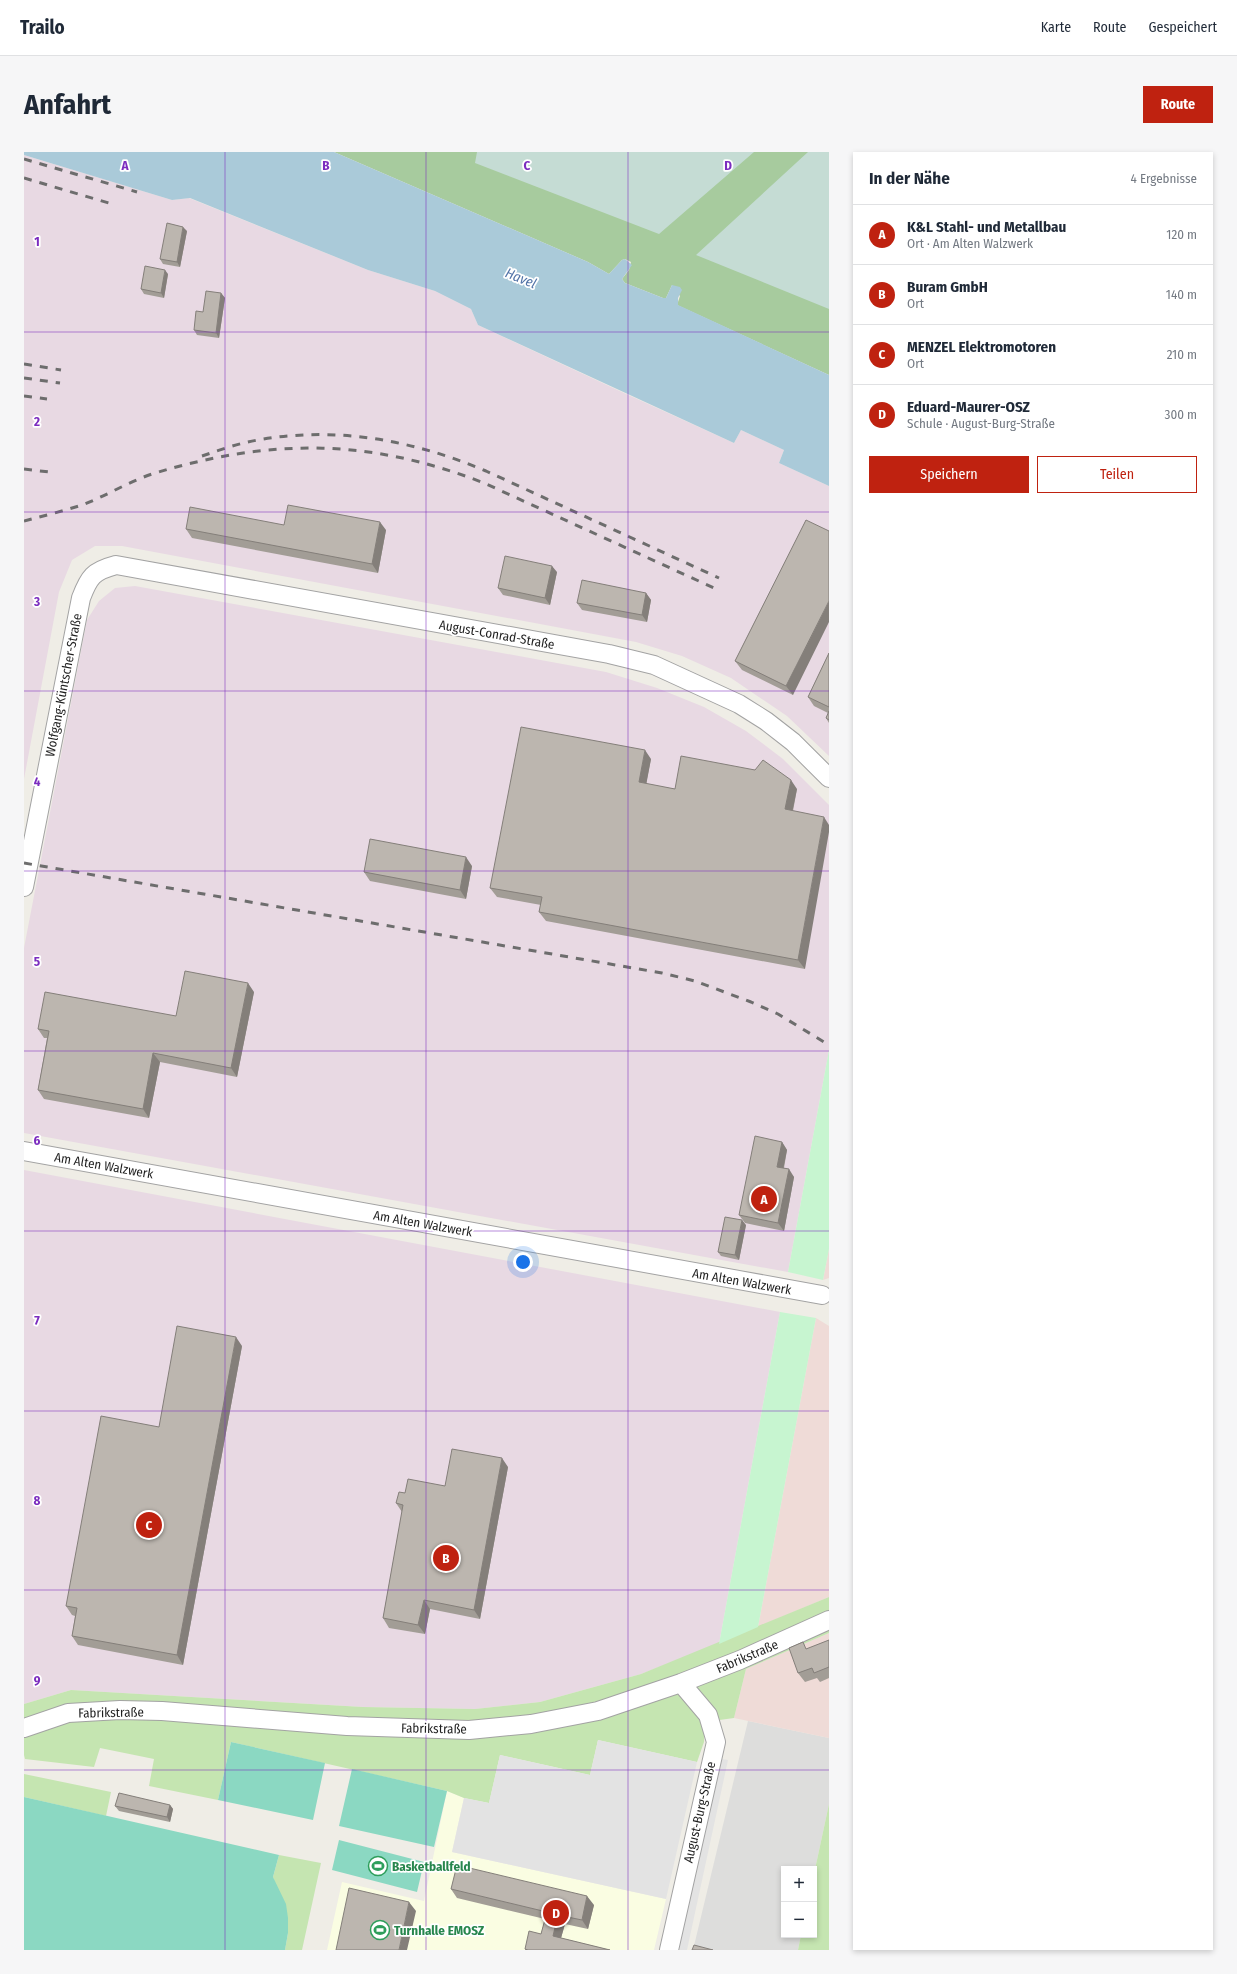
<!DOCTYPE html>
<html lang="de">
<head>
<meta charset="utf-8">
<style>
	body { margin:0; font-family:"Fira Sans Condensed",sans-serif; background:#f6f6f7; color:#1f2937 }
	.controls { position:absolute; right:12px; bottom:12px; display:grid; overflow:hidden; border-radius:0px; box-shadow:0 2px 6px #0003 }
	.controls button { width:36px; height:36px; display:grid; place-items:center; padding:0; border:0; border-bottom:1px solid #e0e1e3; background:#fff; color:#1f2937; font:20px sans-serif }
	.you { position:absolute; left:499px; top:1110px; width:14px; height:14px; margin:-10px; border:3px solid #fff; border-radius:50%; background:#1a73e8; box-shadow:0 0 0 6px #1a73e833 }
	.badge { display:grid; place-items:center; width:26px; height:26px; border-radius:50%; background:#bf2210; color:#fff; font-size:13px; font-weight:700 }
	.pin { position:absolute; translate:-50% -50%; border:2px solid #fff; box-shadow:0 1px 4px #0006 }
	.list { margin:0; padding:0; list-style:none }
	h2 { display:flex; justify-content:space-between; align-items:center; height:52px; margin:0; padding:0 16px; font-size:17px }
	h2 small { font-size:13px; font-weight:400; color:#747a83 }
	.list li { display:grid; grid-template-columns:26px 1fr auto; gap:12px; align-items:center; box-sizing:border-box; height:60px; padding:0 16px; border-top:1px solid #e0e1e3 }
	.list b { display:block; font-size:15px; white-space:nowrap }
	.list p { margin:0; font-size:13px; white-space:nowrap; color:#747a83 }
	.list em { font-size:13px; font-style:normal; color:#747a83 }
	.actions { display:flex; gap:8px; padding:12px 16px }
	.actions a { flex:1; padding:9px 0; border:1px solid #bf2210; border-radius:0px; text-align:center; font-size:14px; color:#bf2210 }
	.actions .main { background:#bf2210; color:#fff }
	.map { position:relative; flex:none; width:805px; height:1798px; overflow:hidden; border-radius:0px }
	header { display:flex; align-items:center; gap:24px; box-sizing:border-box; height:56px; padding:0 20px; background:#fff; border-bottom:1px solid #e0e1e3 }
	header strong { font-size:19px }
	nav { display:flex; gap:22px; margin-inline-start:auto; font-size:14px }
	.intro { display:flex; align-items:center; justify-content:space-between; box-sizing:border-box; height:96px; padding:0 24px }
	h1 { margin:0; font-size:28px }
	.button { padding:10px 18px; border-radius:0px; background:#bf2210; color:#fff; font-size:14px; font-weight:700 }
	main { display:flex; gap:24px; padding:0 24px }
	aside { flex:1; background:#fff; border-radius:0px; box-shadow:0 2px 6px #0003 }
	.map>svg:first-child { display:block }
</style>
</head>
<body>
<header>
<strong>Trailo</strong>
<nav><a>Karte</a><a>Route</a><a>Gespeichert</a></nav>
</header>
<div class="intro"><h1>Anfahrt</h1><a class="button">Route</a></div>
<main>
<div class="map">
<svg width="805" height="1798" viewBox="0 0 805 1798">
	<rect width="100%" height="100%" fill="#efede6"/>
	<path fill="#dddddc" d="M724,1569l81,17v66l-15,70v-5h-30v66h17l-3,15h-105z"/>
	<path fill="#efdbd7" d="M805,1097v29l-6,2z
		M792,1166l13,8v271l-71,30z
		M805,1481v105l-95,-20 12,-49z"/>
	<path fill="#e8d9e3" d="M0,3l148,45 17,-2 179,72 67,21 36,18 7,16 146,68 110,50 7,-13 43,20 -5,13 50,23v270l-42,-40 -56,-38 -49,-22 -46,-14 -514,-96h-27l-23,14 -13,32 -35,187z
		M111,434l471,86 51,16 47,19 42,24 37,28 46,46v245l-41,222 -764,-139v-185l63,-328 12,-19 16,-13z
		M0,1018l756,142 -61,332 -78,30 -101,28 -65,7 -112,-2 -292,-17 -47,14z"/>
	<path fill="#fafde2" d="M423,1639l17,7 -12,54 214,47 -12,51h-327l15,-68 82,19z"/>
	<path fill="#c5e5b1" d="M805,1445v36l-83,36 -12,49 -29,4 -1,20 -7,20 -99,-22 -8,35 -90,-20 -11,48 -25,-5 -17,-7 -216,-49 -13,58 -69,-14 5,-27 -54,-11 -6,19 -69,-8 -1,-4v-51l47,-14 292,17 112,2 65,-7 101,-28z
		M0,1622l87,18 -5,24 -82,-19z
		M805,1652v146h-31l3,-15h13v-61z
		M255,1703l42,8 -19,87h-17l3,-17 -15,-56z"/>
	<path fill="#a7cb9e" d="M310,0h495v223l-152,-70 3,-9 -8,-11 -6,13h-3l-38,-15 -3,-4 7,-9 2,-8 -6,-3 -3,1 -13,14 -21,-12z"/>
	<path fill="#c5dcd4" d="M453,0h277l-95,82 -184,-71z
		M784,0h21v157l-133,-54z"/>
	<path fill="#c7f5d0" d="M805,898v199l-6,31 -35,-8z
		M756,1160l36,6 -58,309 -39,17z"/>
	<path fill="#8bd8c2" d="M207,1590l94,21 -12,57 -95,-20z
		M328,1617l95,22 -13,56 -95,-21z
		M0,1645l255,58 -6,22 13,27 2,14v15l-3,17h-261z
		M315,1688l85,22 -7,30 -85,-22z"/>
	<path fill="#e3e3e3" d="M574,1588l99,22 -31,137 -214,-47 12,-54 25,5 11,-48 90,20z
		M692,1606l12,2 -41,190h-12z"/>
	<path fill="#aacad9" d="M0,0h310l254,110 21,12 13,-14 3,-1 7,6 -10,14 3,4 38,15h3l6,-13 8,2 2,3 -4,8v7l151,70v111l-50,-23 5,-13 -43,-20 -7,13 -256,-118 -7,-16 -36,-18 -67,-21 -178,-72 -18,2 -148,-45z"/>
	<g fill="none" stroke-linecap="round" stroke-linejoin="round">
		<g stroke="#a3a3a3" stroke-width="20">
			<path id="minor" d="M0,735l57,-289c8,-21 12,-27 35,-33l493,89 45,11 85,39 27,17 27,21 36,36
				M0,999l798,144
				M0,1576l44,-15 52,-3 42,1 185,15 122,4 62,-6 67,-13 83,-28 59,-23 89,-40
				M645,1798l47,-208 -8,-27 -27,-32"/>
		</g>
		<use href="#minor" stroke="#fff" stroke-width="18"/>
		<path stroke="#6d6d6d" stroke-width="3" stroke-dasharray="8 8" stroke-linecap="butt" d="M0,7l113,33
			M0,26l88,26
			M0,212l37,6
			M0,226l36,5
			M0,244l23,3
			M178,304c18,-6 37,-13 56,-16 78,-14 155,0 228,31l233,107
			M0,317l25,3
			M0,369c19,-5 39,-10 58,-16 24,-9 46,-23 70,-31 118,-36 217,-36 332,9l230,105
			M0,711l638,110 33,8 56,21 27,12 51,31"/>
	</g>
	<path fill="#a29d96" d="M163,79l-7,36 -17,-3 -3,-5z
		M144,122l-4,24 -20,-4 -3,-5z
		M197,141l4,5 -6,40 -22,-3 -3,-5 9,-18z
		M782,368l-13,175 -51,-25 -7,-9z
		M260,373l102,5 -8,43 -186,-35 -6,-9z
		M533,420l-7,33 -47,-10 -5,-7z
		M622,441l5,7 -4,22 -65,-12 -5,-7z
		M805,501v70l-3,-5 2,-5 -14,-7 -6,-9z
		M627,607l-5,25 29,5h122l-4,22 12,158 -259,-48 -7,-9 2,-7 -44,-8 -7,-9z
		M448,714l-6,33 -96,-18 -6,-9z
		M230,840l-17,85 -77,-15 -11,56 -105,-19 -6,-9 9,-52h-3l-6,-9 138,-13z
		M758,990l5,8 -3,18 10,9 -10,54 -39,-8 -6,-8z
		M722,1073l-7,35 -18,-4 -3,-4z
		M218,1194l-59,319 -105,-20 -6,-9 3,-20 -3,-1 -6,-9 93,-179z
		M484,1315l-28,152 -50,-10 -5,25 -36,-6 -6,-10 19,-106 -6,-9 9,-10 40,-7z
		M805,1488v38l-9,4 -3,-4 -12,4 -7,-9 10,-24z
		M146,1653l3,4 -3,13 -51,-11 -4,-5z
		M427,1737l143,16 -6,24 -23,-5 -4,14 49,12h-85v-1l16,-15 4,-15 -88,-21z"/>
	<path fill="#847f7a" d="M159,75l4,4 -7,36 -3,-5z
		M141,118l3,4 -4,24 -3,-5z
		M197,141l4,5 -6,40 -3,-5z
		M356,370l6,8 -8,43 -6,-9z
		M528,414l5,6 -7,33 -5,-7z
		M622,441l5,7 -4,22 -5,-7z
		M805,449v21l-36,73 -7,-9z
		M621,598l6,9 -6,32 -6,-9z
		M767,628l6,9 -6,29 -6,-9z
		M800,665l5,8v7l-24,137 -7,-9z
		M442,705l6,9 -6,33 -6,-9z
		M224,831l6,9 -17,85 -6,-9z
		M129,901l7,9 -11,56 -6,-9z
		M758,990l5,8 -5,25 -5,-8z
		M765,1017l5,8 -10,54 -6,-8z
		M718,1068l4,5 -7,35 -4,-5z
		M212,1185l6,9 -59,319 -6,-10z
		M478,1306l6,9 -28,152 -6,-9z
		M400,1448l6,9 -5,25 -7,-9z
		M146,1653l3,4 -3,13 -3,-5z
		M563,1744l7,9 -6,24 -6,-9z
		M385,1750l7,9 -9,39h-8z
		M534,1763l7,9 -6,21 -6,-9z"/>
	<path fill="#bcb6af" stroke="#847f7a" d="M143,71l16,4 -6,35 -17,-3z
		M121,114l20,4 -4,23 -20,-4z
		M182,139l15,2 -5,40 -22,-3 2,-19 7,1z
		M264,353l92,17 -8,42 -186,-35 4,-22 94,18z
		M782,368l23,11v70l-43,85 -51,-25z
		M481,404l47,10 -7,32 -47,-10z
		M558,428l64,13 -4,22 -65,-12z
		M805,501v54l-21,-10z
		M805,559v9l-3,-2z
		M497,575l124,23 -6,32 36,7 6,-33 74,14 8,-10 28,20 -6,29 39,8 -26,143 -259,-48 3,-15 -52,-9z
		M346,687l96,18 -6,33 -96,-18z
		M161,819l63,12 -17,85 -78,-15 -10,56 -105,-19 11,-59 -11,-2 7,-37 131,24z
		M731,984l27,6 -5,25 12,2 -11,54 -39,-8z
		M701,1065l17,3 -7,35 -17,-3z
		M153,1174l59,11 -59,318 -105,-19 5,-28 -11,-2 35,-190 58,11z
		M428,1297l50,9 -28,152 -50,-10 -6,25 -35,-7 20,-113 -7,-2 3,-11 6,1 3,-14 37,7z
		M805,1488v27l-15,6 -2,-5 -14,5 -9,-25 14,-6 3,7z
		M95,1641l51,12 -3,12 -52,-11z
		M433,1713l130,31 -5,24 -24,-5 -5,21 57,14h-82l-3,-1 4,-18 12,3 6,-22 -96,-23z
		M325,1736l60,14 -10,48h-63z
		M670,1793l19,5h-21z"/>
	<path fill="none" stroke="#7b2cbf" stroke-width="1" stroke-opacity="0.55" d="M201,0v1798M402,0v1798M604,0v1798M0,180h805M0,360h805M0,539h805M0,719h805M0,899h805M0,1079h805M0,1259h805M0,1438h805M0,1618h805"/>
	<defs>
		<g id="stadium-ring" transform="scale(1)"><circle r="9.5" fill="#fff" stroke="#2e9e5b" stroke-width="1.5"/><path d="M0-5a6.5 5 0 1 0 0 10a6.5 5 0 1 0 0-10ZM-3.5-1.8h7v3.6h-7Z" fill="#2e9e5b"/></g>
	</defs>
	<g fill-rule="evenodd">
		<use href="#stadium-ring" x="354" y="1714"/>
		<use href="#stadium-ring" x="356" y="1778"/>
	</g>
	<g text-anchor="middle" stroke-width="3.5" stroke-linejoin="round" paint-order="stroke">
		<g font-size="13" fill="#1f1f1f" stroke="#fff">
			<text transform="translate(473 482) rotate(10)" y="5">August-Conrad-Straße</text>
			<text transform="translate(39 533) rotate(-79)" y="5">Wolfgang-Küntscher-Straße</text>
			<text transform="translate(80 1013) rotate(10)" y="5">Am Alten Walzwerk</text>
			<text transform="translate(399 1071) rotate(10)" y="5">Am Alten Walzwerk</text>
			<text transform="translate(718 1129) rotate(10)" y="5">Am Alten Walzwerk</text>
			<text transform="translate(723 1504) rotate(-23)" y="5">Fabrikstraße</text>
			<text transform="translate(87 1560) rotate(-1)" y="5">Fabrikstraße</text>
			<text transform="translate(410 1576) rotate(1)" y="5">Fabrikstraße</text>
			<text transform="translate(675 1660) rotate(-77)" y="5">August-Burg-Straße</text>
		</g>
		<g font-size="13" font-weight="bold" fill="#27864d" stroke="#fff" text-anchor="start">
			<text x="368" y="1719">Basketballfeld</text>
			<text x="370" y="1783">Turnhalle EMOSZ</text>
		</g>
		<g font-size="14" font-style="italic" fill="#5374a8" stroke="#fff">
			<text transform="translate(497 126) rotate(22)" y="5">Havel</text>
		</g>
	</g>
	<g font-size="13" text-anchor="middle" font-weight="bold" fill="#7b2cbf" stroke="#fff" stroke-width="3.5" stroke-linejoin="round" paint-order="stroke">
		<text x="101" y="18">A</text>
		<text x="302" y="18">B</text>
		<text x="503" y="18">C</text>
		<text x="704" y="18">D</text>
		<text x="13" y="94">1</text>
		<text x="13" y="274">2</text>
		<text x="13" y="454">3</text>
		<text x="13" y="634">4</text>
		<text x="13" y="814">5</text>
		<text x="13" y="993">6</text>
		<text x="13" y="1173">7</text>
		<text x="13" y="1353">8</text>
		<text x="13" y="1533">9</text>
	</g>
</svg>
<div class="controls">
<button>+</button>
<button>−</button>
</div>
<div class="you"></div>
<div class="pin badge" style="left:740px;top:1047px">A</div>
<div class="pin badge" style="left:422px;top:1406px">B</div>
<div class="pin badge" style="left:125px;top:1373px">C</div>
<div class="pin badge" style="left:532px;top:1761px">D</div>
</div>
<aside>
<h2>In der Nähe<small>4 Ergebnisse</small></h2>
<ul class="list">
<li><span class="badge">A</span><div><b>K&amp;L Stahl- und Metallbau</b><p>Ort · Am Alten Walzwerk</p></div><em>120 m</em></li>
<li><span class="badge">B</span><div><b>Buram GmbH</b><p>Ort</p></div><em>140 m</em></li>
<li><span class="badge">C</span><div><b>MENZEL Elektromotoren</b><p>Ort</p></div><em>210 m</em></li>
<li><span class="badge">D</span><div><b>Eduard-Maurer-OSZ</b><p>Schule · August-Burg-Straße</p></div><em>300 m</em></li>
</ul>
<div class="actions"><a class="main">Speichern</a><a>Teilen</a></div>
</aside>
</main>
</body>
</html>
